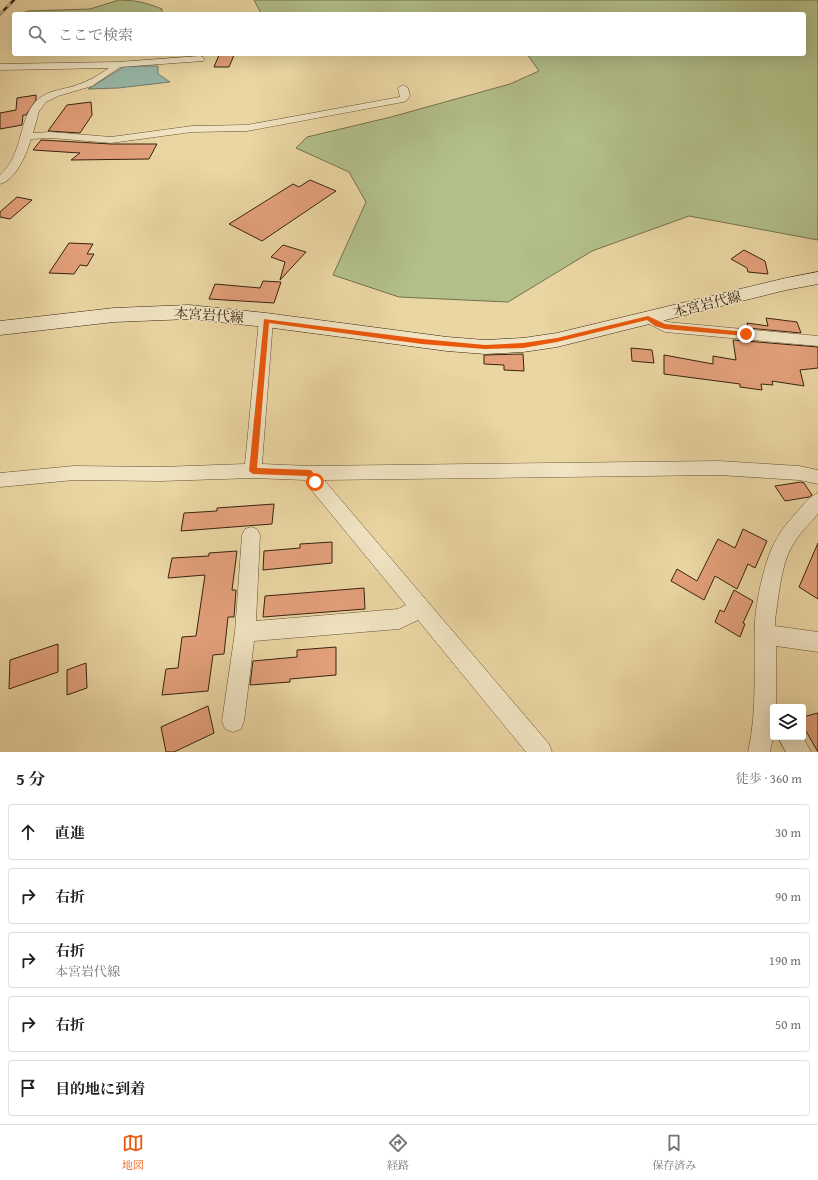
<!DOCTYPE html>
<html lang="ja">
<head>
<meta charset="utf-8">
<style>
	body { margin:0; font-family:"Gentium Book Plus","Noto Serif JP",serif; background:#f6f6f6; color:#202124 }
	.controls { position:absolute; right:12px; bottom:12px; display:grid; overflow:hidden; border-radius:4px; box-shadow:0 4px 16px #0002 }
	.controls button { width:36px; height:36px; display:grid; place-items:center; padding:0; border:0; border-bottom:1px solid #e0e0e0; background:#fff; color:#202124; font:20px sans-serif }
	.stop { position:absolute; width:12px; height:12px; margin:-9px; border:3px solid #ea580c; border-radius:50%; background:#fff }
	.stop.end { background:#ea580c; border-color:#fff; box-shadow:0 1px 4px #0008 }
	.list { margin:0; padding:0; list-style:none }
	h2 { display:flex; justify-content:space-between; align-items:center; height:52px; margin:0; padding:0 16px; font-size:17px }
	h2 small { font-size:13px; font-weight:400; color:#757577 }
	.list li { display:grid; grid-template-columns:26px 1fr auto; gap:12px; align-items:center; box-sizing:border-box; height:56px; margin:0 8px 8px; padding:0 8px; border:1px solid #e0e0e0; border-radius:4px }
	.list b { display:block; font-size:15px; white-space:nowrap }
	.list p { margin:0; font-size:13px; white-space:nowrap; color:#757577 }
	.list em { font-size:13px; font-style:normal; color:#757577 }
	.icon { flex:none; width:22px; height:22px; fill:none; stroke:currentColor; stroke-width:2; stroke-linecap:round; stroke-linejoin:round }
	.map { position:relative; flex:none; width:818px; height:752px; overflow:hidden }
	.search { position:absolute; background:#fff; box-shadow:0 4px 16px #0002; left:12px; right:12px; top:12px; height:44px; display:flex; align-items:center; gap:10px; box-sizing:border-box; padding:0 14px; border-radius:4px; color:#757577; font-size:15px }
	.sheet { height:372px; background:#fff }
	nav { display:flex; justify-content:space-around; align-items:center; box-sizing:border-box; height:56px; border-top:1px solid #e0e0e0; background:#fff; font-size:11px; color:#757577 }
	nav a { display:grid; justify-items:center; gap:2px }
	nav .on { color:#ea580c }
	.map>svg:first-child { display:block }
</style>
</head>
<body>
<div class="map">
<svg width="818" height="752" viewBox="0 0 818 752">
	<rect width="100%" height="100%" fill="#ead6a3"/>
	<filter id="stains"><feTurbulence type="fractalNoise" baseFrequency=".005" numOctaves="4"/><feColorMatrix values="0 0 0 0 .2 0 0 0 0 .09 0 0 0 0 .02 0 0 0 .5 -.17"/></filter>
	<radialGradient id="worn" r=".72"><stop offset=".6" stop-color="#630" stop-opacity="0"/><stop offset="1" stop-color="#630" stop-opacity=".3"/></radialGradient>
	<path fill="#b2bf89" stroke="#74714c" d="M119,0c16,0 28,3 43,9v5h-142l8,-3 62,-2z
		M254,0h564v240l-129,-24 -97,35 -84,51 -109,-5 -66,-22 33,-73 -17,-30 -53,-24 11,-11 84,-20 119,-33 29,-13 -12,-17h277v-40h-545l2,-1z"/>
	<path fill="#98b9aa" stroke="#717d6c" d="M125,66h33v8l12,8 -52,6 -30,1z"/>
	<path fill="#e3a07b" stroke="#37230e" d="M219,55h15l-5,12h-15z
		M36,95v5l-10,15h-3l-1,10 -22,4v-16l16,-3 1,-12z
		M91,102l1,13 -12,18 -32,-2 19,-26z
		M41,140l70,4h46l-8,15 -78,1 9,-7 -47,-3z
		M310,180l26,11 -74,50 -33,-17 64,-40 6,3z
		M17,197l15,3 -22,19 -10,-2v-5z
		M69,243l24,1 -6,10h7l-7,12 -7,-1 -6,9 -25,-1z
		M283,245l23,7 -26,28 5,-18 -14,-5z
		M744,250l21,11 3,13 -20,-2 -1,-4 -16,-9z
		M263,281l18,1 -7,21 -65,-4 6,-15 45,4z
		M766,318l31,4 4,11 -53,-5 -1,-5 21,3z
		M733,340l85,7v21l-18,2 4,16 -32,-5 1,4 -12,-1 1,6 -22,-3v-3l-76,-10v-19l49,9v-8l23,4z
		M631,348l21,2 2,13 -22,-2z
		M523,354l1,17 -20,-1v-5l-20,-1v-9z
		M801,482l3,1 8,12 -3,2 -24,4 -10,-15z
		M274,504l-2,20 -91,7 3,-18 33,-2v-3z
		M743,529l24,12 -12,27 -7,-4 -11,25 -22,-13 -11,24 -33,-19 6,-12 20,12 21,-42 17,9z
		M332,542v21l-69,7 1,-19 36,-3v-4z
		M818,543v56l-19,-12z
		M237,551l-5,39h4l-2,27h-6l-4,37 -11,1 -5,36 -46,4 4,-26 12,-1 4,-31 14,-1 9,-61 -37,3 4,-20 37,-2v-3z
		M364,588l1,21 -102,8 2,-21z
		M734,590l19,11 -10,22 2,1 -5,13 -25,-15 5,-12 4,2z
		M58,644v28l-49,17 1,-29z
		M336,647v28l-46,4v3l-40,3 3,-24 44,-4v-7z
		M86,663l1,25 -20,7v-25z
		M208,706l6,27 -40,19h-8l-5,-25z
		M818,713v39l-15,-26v-9z"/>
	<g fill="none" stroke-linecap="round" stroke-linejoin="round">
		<g stroke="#645033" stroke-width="1">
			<path id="minor" d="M200,56l3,1 1,2 -1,2 -83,6 -28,19 -34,10 -12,6 -7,9 -6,22 18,-1 60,5 81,-11 55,-1 153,-28 -2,-9 5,-3 5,3 2,8 -4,5 -3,1 -156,29 -55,1 -81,11 -60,-5 -20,1c-4,14 -15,41 -31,45v-9c24,-22 17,-51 35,-73 11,-12 28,-12 42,-17 12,-4 22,-10 32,-17l-109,2v-6l118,-2z
				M648,313l19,9 151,14v10l-153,-14 -22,-11 -2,-3 2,-3z
				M266,315l5,2 2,3 -11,144 48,2 409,-5 80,5 19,4v14l-19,-4 -80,-5 -395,5 225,264 3,8h-26l-108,-132 -19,9 -145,12 -10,80 -3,8 -8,3 -8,-3 -3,-8 13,-89 7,-97 3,-6 6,-2 6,2 3,6 -4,86 142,-12 8,-4 -97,-118 -4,-7 -52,-2 -92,3 -87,-1 -74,7v-14l74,-7 87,1 84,-3 14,-144 2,-3z
				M818,493v21c-10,11 -20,21 -27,34 -10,18 -13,52 -16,73v5l43,6v20l-42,-6v61h-3v30l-3,15h-22c10,-44 5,-86 7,-130 1,-21 10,-64 21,-82 5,-10 13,-19 20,-27 7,-7 12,-16 22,-20z
				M778,737h25l8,15h-25z"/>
		</g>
		<g stroke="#37230e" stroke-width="1">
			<path id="secondary" d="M818,272v12l-32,6 -229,57 -34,5 -38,2 -38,-3 -181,-24 -77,-8 -75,3 -114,13v-14l114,-13 75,-3 77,8 181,24 38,3 38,-2 34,-5 229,-55z"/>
		</g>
		<use href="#minor" fill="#f1e4c3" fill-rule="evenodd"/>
		<use href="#secondary" fill="#f1e4c3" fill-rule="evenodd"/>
		<g stroke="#37230e" stroke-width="2.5">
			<path id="rail" d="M0,14l14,-14"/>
		</g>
		<use href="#rail" stroke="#f1e4c3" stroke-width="1.5" stroke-dasharray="5" stroke-linecap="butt"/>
	</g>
	<path fill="#ea580c" d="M648,316l17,8 81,8 3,2 -3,2 -81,-7 -10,-3 -8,-6 -90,22 -34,6 -38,1 -63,-5 -153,-21 -12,145 53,2 2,1 6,11 -3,3 -3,-1 -5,-8 -54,-2 -4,-3 15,-152 158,20 63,6 38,-2 34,-5z"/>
	<g text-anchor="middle" stroke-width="3" stroke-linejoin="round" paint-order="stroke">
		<g font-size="14" fill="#37230e" stroke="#f1e4c3">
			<text transform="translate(707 304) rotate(-14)" y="5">本宮岩代線</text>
			<text transform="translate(209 315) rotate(4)" y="5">本宮岩代線</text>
		</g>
	</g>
	<rect width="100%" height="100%" filter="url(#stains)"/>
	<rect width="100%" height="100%" fill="url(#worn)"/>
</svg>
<div class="controls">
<button><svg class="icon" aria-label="layers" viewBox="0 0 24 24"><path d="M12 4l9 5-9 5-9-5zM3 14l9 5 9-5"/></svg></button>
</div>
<div class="stop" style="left:315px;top:482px"></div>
<div class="stop end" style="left:746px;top:334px"></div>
<div class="search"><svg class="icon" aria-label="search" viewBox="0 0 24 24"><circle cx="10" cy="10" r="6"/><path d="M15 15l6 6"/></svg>ここで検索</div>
</div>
<section class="sheet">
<h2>5 分<small>徒歩 · 360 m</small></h2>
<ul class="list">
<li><svg class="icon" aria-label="ahead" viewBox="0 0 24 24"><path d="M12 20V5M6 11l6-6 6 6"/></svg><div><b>直進</b></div><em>30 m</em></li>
<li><svg class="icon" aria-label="right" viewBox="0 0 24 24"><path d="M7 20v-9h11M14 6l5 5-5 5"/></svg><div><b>右折</b></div><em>90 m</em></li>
<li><svg class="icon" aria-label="right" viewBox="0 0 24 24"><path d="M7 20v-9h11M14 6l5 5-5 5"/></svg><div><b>右折</b><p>本宮岩代線</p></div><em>190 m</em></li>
<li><svg class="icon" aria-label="right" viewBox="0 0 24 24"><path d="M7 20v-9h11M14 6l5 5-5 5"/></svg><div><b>右折</b></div><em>50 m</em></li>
<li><svg class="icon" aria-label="arrive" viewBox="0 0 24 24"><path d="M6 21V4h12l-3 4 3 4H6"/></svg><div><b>目的地に到着</b></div></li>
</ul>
</section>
<nav>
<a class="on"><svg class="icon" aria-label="map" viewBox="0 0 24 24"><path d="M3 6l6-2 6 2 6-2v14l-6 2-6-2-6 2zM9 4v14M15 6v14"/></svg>地図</a>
<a><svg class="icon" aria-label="directions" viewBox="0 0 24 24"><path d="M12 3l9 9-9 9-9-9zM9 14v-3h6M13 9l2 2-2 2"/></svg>経路</a>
<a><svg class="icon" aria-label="saved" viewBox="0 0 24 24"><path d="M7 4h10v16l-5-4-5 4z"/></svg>保存済み</a>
</nav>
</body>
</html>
